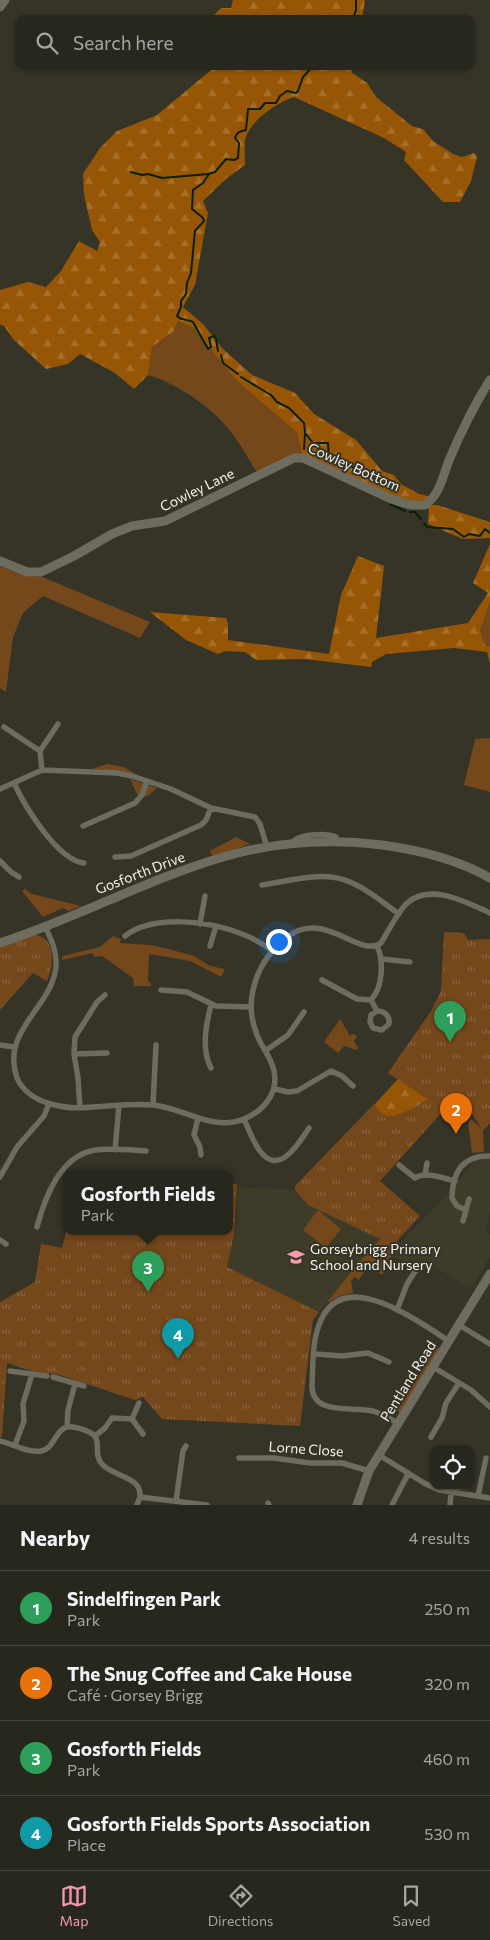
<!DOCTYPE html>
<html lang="en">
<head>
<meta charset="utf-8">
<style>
	body { margin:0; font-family:Commissioner,sans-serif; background:#302f26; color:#f1f3f6 }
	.controls { position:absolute; right:15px; bottom:15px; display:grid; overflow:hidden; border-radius:10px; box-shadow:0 1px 4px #0004 }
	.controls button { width:45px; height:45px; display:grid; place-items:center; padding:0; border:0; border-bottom:1px solid #44443b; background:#28271d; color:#f1f3f6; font:25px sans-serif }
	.you { position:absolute; left:278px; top:941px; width:18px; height:18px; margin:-12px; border:4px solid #fff; border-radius:50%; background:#1a73e8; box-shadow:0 0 0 8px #1a73e833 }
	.badge { display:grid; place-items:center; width:32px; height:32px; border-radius:50%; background:#f29aad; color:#fff; font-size:16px; font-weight:700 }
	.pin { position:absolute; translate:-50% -41px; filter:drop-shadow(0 1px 2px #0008) }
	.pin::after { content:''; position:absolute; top:26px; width:18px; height:15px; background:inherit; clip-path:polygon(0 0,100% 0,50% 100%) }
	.popup { position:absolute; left:63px; top:1170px; width:170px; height:65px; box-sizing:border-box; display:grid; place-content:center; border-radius:10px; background:#28271d; filter:drop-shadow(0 1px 4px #0005); font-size:16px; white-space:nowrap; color:#a5a5a4 }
	.popup b { font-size:19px; color:#f1f3f6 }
	.popup::after { content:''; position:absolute; left:50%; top:100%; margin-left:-10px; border:10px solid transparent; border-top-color:#28271d }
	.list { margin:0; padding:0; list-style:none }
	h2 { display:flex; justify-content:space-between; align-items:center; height:65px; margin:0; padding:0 20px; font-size:21px }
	h2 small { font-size:16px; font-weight:400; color:#a5a5a4 }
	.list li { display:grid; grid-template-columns:32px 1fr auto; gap:15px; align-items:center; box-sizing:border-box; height:75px; padding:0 20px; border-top:1px solid #44443b }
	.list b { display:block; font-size:19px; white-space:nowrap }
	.list p { margin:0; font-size:16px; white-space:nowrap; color:#a5a5a4 }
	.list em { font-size:16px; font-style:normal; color:#a5a5a4 }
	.icon { flex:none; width:28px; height:28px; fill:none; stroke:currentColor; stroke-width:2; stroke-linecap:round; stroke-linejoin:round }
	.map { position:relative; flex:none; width:490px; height:1505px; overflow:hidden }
	.search { position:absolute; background:#28271d; box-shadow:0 1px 4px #0004; left:15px; right:15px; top:15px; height:55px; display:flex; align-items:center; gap:12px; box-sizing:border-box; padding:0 18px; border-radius:10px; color:#a5a5a4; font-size:19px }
	.sheet { height:365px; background:#28271d }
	nav { display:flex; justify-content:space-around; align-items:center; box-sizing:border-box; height:70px; border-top:1px solid #44443b; background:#28271d; font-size:14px; color:#a5a5a4 }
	nav a { display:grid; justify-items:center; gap:2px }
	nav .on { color:#f29aad }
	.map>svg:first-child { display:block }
</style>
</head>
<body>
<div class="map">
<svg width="490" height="1505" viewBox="0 0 490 1505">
	<defs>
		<pattern id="forest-firs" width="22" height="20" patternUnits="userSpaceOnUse" patternTransform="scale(1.25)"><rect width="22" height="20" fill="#965606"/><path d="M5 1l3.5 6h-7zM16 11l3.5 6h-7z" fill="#a56f2a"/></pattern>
		<pattern id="park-tufts" width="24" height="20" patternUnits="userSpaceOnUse" patternTransform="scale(1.25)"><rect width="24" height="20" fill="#75481c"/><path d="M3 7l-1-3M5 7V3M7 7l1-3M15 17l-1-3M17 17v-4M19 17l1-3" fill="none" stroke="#89633d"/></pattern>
	</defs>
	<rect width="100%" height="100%" fill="#353427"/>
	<path fill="#3e3b28" d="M490,1158v56l-5,18 5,2v23l-20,32 -42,-27 -11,3 -25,-8 10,-16 35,-35 39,-47z
		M236,1187l59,3 13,15 72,34 -27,30 -34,43 -92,-45 7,-33z"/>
	<path fill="#75481c" d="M178,321l16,7 42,52 61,53 5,21 -45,18c-10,-15 -18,-31 -30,-45 -17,-21 -53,-45 -79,-52l4,-28 22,-16z
		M0,566c13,5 26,13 40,10l110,46 -10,16 -97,-42 -20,17 -10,24 -7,55 -6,-4z
		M490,602v44l-4,1 -6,-16z
		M490,738v54l-26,-7 11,-46z
		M107,764l17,3 11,7 -43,-5z
		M130,779l27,9 -9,8h-10z
		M236,837l14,7 -37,13 -3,-6z
		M25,889l7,5 49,12 -13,5 -5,-3 -20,9 -21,-26z
		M113,936l8,3 -1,4 30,2 18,4 26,7 16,10 15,3 -4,8 -31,-16 -41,-7 -1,27 3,2v3h-17l-1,-8 -31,-22 -8,1 -1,-4 -31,7v-4l38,-9z
		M340,1019l10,17 3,-2 4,2 -3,5 4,7 -2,2 -12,-4 -6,7 -14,-11z
		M471,1119l12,11 1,22 -12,1 -4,-30z
		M318,1210l23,19 -15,19 -23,-18z
		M383,1236l17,7 -6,8 -12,24 -14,-10 -9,15 -4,-3 -4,4 2,12 -13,3 -11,6 -1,-1 25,-32z
		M437,1347l3,2 -39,65 -4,-3z"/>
	<path fill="url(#forest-firs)" d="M233,0h132l-3,19h-149v-3l8,-8h10z
		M216,66h138l-3,6 16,11 9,14 36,29 11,3 10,12 20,13 9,3 12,-4 3,4 -6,24 -11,21h-17l-39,-42 2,-8 -22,-14 -90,-41c-17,5 -46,25 -49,44 -1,8 0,17 0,24l-19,14 -23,22 5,12 -13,72 -12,22 20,17 20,25 29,26 43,18 19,21 42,26 26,31 12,4 7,9 18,10 13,3c-11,6 -21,4 -33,2l-97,-45 -5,-21 -61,-53 -42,-52 -16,-7 -4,10 -22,16 -4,28 -14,14 -19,-16 -35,-19 -12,10 -22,5 -32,-29 -10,-14 -4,-1v-35l28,-8 18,5 15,-16 18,-30 18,10 3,-9 -8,-12 -8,-35 -1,-21 17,-26 17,-17 40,-16z
		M429,505h8l53,17v16l-27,1 -35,-15z
		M490,544v58l-10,29 6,16 4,-1v19l-3,-13 -33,-4 -68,6 -14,8 -1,5 -66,-8 -49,1 -11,-8 -20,-1 -7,3 -32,-14 -36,-28 76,6 2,5v17l101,14 12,-59 17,-39 26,10 -8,72 92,-15 20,-30 -15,-10z
		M423,1069l67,54 -7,7 -10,-15 -19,-13 -8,11 -19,-13c-9,6 -35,22 -45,14 -3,-2 -6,-7 -8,-9l24,-26 7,4z"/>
	<path fill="url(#park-tufts)" d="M444,932l20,1 4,7 22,-1v184l-7,7 -10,-15 -19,-13 -8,11 -3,-2 -63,70 40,35 -24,26 -13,-6 -3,3 -72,-34 -13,-15v-4l79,-82c2,3 5,8 8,10 10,8 36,-8 45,-14l3,1 -42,-28 43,-62 10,-20z
		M36,934c3,2 9,4 11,7 8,11 5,29 0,40l-14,-8 -33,37v-64z
		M229,1183l8,1 -3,50 -7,33 92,45 -6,8 -13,106 -138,-7 -19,-22 -8,3 -78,-26 -22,-2 -28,-9 -5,74h-2v-135l35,-20 6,-38 21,4 5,-19v2h162z"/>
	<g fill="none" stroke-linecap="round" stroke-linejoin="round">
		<path stroke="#072100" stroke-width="2" d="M353,19l3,-9v-10
			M131,172l11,3 6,-1 14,4 46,-4
			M218,351l-2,-12 -2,-3 -5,2 2,9 -3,2 -15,-27c-5,-3 -11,-1 -16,-6l4,-9v-6l5,-7 1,-11 4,-10 4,-42 9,-10 -1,-3 -11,-9 1,-19 10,-7 6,-9 6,-2 11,-13 8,1 4,-2 1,-15 -4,-5c2,-6 5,-7 11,-8l2,-21h12l5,-6h11l4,-7 7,-5 9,2 2,-2 5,-14 10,-11
			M221,355l2,8 15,11
			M241,377l30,18 6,7 12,6 15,15 1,10 8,10h15l1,16 4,3 14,1 18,14
			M304,449l1,-15
			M390,504l15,7
			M410,512h5l6,7
			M424,523l3,4 26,2 11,8 5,-3 11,2 5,-7 5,4"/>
		<path stroke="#6e6c5e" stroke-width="5.5" d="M4,727l36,24
			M42,770l-2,-19 18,-27
			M14,783c10,22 43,77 70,80
			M0,789l42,-19 75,3 15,3 39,13 40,19 44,9 5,7 7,23
			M83,826l52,-23 7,-8 5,-14
			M294,843l1,-3c7,-6 32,-7 41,-3l1,4
			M115,857l16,-1 70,-31 5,-5 5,-12
			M0,861l11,11 8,5
			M262,885c28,-4 61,-15 88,-3 18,7 33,21 49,32
			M200,924l5,-28
			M45,926c6,13 12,25 11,40 -3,41 -56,64 -39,112 12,27 50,32 76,29 20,-1 40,-4 60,-2 31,3 60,27 91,14 24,-10 38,-32 27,-57 -4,-10 -12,-19 -15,-30 -13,-34 2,-72 30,-94 37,-31 73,21 95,5 8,-13 15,-28 25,-39 23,-22 60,-2 84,9
			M125,936c28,-22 85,-15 117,-2 11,4 21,10 31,17
			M210,946l6,-20
			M382,959l28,3
			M322,980l35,19 14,1c12,-13 13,-39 6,-54
			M161,990l26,2 29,14 35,1
			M371,1000l6,11c8,0 13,5 12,13l-7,6 -9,-2 -3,-6 1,-7 6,-4
			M0,1045l14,2
			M265,1051l23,-16 16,-23
			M74,1054l33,-1
			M211,1068c-10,-19 -5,-43 0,-63
			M275,1089l13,3 9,-1 34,-20 11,5 11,10
			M153,1105l3,-60
			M80,1108l-2,-30 -4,-24 1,-17 22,-35 8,-7
			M198,1118l-4,17 6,12 1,8
			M244,1119c5,11 9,23 16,32 19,26 39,-8 49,-23
			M115,1150l4,-45
			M399,1165l16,13c10,-7 28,0 40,3
			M425,1175l2,-12
			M0,1177l17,-30 27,-31 5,-12
			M466,1210l-9,-4 -5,-8c0,-26 11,-43 38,-42
			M463,1221l6,-22
			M37,1227c8,-30 23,-71 58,-77 16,-2 34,0 51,1
			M0,1240l6,4
			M397,1310l10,-26 9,-14
			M459,1325l31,19
			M315,1354l27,2 26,-3 21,9
			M433,1367l38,23 19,17
			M10,1371l37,5
			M53,1377l31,9
			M132,1419l11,15
			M398,1423c-8,-4 -16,-9 -25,-12 -21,-5 -62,5 -61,-26 1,-19 0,-42 7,-60 22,-62 98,-4 130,16
			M67,1427l1,-17 7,-26
			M95,1436l10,-8 7,-10 20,1 7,-16
			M431,1437l11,-19 4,-15 13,-20
			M0,1441c13,3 28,12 41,10 15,-2 14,-27 32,-24 39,7 16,23 29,37 11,13 40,12 38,33
			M15,1445l9,-24 -1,-17 9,-30
			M379,1455l45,28 15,7 51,8
			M239,1458h35l36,5h32l27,8
			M478,1496l8,-38
			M176,1501l7,-50 3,-5
			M268,1503l1,2
			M137,1505l3,-8 67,8
			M392,1505l16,-31
			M450,1505l1,-12"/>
		<path stroke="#6e6c5e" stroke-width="9" d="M0,7l5,-7
			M0,561l27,11h14l33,-16 38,-22 20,-8 33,-5 129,-63h9l88,41 19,6h15c16,-11 18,-31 25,-47 11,-26 25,-54 40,-78
			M0,943c81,-26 156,-69 238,-90 47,-12 96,-14 144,-8 37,5 75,14 108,33
			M357,1505l12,-34 121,-197"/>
	</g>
	<defs>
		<g id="school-bare" transform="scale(1.35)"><path d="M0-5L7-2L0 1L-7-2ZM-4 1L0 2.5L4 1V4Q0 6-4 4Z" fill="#f29aad" stroke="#353427" stroke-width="2.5" paint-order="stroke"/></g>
	</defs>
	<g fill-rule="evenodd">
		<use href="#school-bare" x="296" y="1257"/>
	</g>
	<g text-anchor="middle" stroke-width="4" stroke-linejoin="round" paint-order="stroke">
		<g font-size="14" fill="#f4f3eb" stroke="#353427">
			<text transform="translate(354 467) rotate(24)" y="5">Cowley Bottom</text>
			<text transform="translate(197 490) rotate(-26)" y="5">Cowley Lane</text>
			<text transform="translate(140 873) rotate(-21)" y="5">Gosforth Drive</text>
			<text transform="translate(408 1381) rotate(-58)" y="5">Pentland Road</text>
			<text transform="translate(306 1449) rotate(4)" y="5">Lorne Close</text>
		</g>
		<g font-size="14" fill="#f4f3eb" stroke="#353427" text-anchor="start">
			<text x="310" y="1254">Gorseybrigg Primary<tspan x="310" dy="16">School and Nursery</tspan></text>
		</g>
	</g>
</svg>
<div class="controls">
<button><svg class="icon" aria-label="locate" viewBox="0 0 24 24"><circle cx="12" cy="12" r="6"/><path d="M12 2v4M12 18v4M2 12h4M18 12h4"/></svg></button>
</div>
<div class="you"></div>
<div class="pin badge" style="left:450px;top:1042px;background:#2e9e5b">1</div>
<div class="pin badge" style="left:456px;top:1134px;background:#e8710a">2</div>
<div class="pin badge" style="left:148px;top:1292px;background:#2e9e5b">3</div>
<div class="popup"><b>Gosforth Fields</b>Park</div>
<div class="pin badge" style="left:178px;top:1359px;background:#0f9aa8">4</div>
<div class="search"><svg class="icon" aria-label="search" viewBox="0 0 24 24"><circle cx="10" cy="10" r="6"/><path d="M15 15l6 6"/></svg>Search here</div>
</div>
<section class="sheet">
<h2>Nearby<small>4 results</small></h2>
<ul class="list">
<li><span class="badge" style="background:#2e9e5b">1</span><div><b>Sindelfingen Park</b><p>Park</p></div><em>250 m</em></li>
<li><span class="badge" style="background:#e8710a">2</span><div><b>The Snug Coffee and Cake House</b><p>Café · Gorsey Brigg</p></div><em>320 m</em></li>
<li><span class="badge" style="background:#2e9e5b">3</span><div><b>Gosforth Fields</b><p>Park</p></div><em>460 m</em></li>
<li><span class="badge" style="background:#0f9aa8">4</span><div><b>Gosforth Fields Sports Association</b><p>Place</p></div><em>530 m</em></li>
</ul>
</section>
<nav>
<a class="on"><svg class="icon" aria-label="map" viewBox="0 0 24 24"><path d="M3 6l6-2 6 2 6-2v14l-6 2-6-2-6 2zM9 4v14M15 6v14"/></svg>Map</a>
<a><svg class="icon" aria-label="directions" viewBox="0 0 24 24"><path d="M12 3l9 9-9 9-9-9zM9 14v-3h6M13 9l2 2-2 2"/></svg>Directions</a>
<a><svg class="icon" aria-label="saved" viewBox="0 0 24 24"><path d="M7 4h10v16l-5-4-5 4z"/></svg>Saved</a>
</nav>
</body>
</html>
